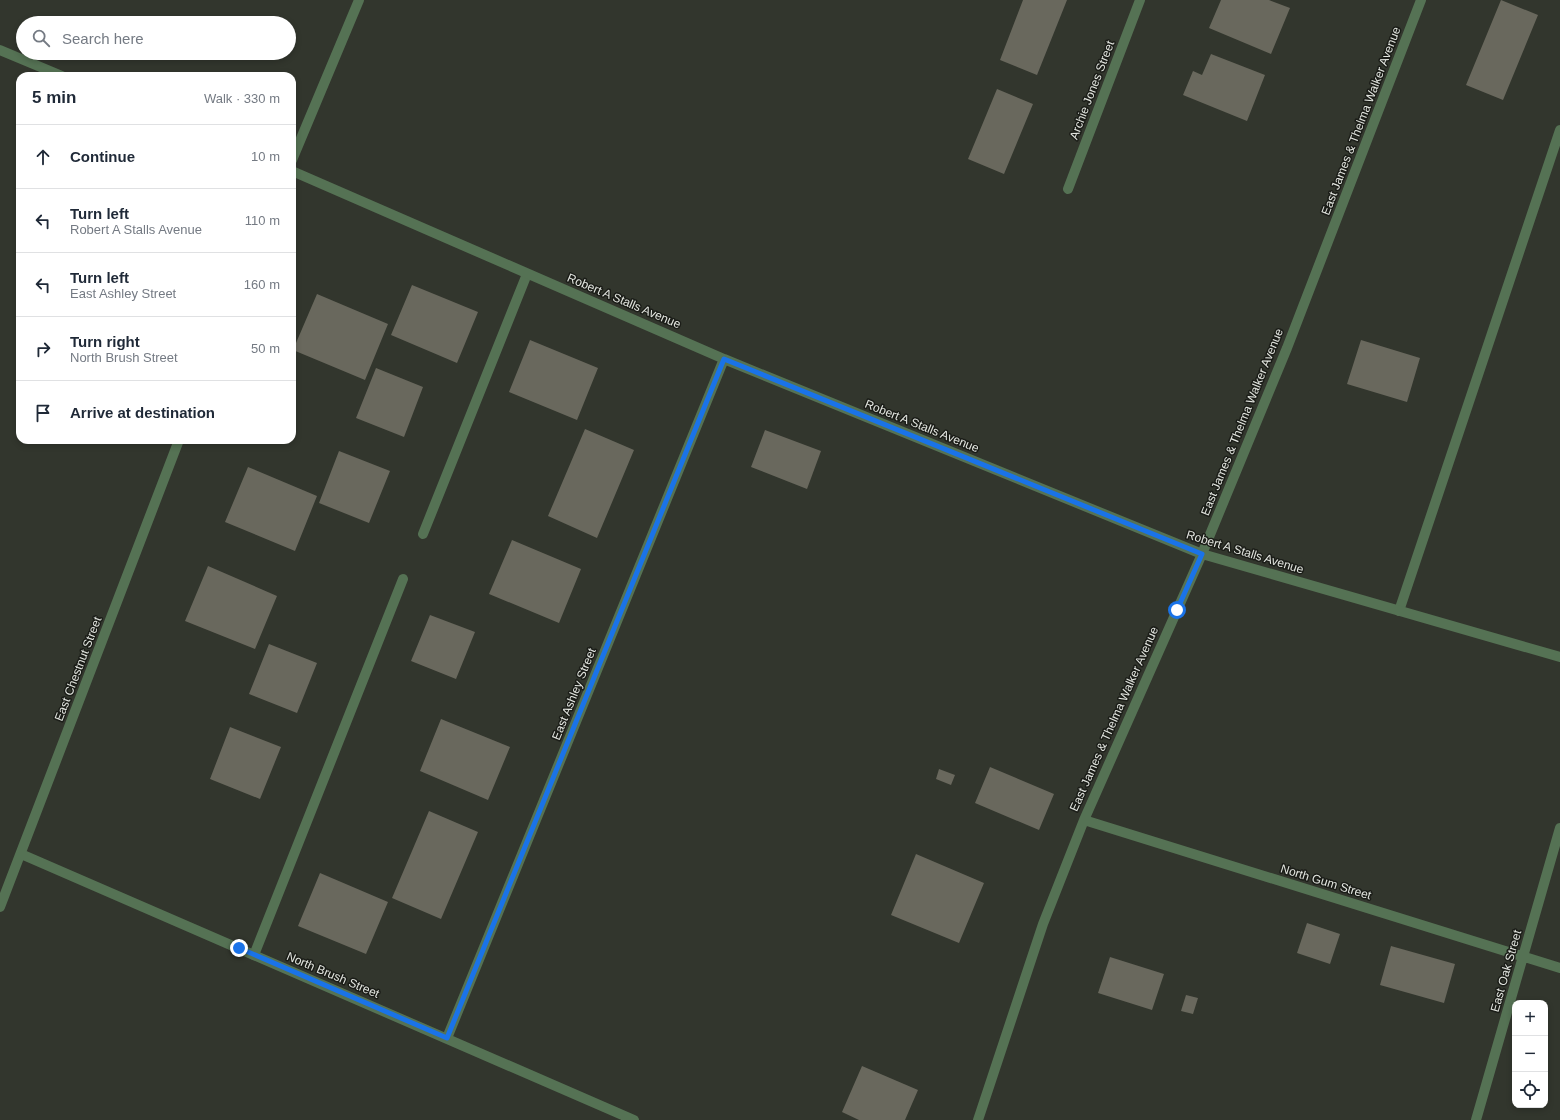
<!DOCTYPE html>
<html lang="en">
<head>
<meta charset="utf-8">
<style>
	body { margin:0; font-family:Arial,sans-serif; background:#f2f2f3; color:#1f2937 }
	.controls { position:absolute; right:12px; bottom:12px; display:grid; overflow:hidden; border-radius:8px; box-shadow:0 2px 6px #0003 }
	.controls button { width:36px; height:36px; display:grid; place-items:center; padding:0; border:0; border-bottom:1px solid #e0e1e3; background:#fff; color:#1f2937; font:20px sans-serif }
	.stop { position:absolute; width:12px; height:12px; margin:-9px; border:3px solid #1a73e8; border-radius:50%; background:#fff }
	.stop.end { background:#1a73e8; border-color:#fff; box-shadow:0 1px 4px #0008 }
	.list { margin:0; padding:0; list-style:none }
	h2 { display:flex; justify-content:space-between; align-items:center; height:52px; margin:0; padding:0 16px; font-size:17px }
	h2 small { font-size:13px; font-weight:400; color:#747a83 }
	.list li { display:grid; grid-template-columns:26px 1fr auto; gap:12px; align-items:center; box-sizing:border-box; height:64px; padding:0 16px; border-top:1px solid #e0e1e3 }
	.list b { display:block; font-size:15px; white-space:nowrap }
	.list p { margin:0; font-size:13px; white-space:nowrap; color:#747a83 }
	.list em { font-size:13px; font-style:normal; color:#747a83 }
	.icon { flex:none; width:22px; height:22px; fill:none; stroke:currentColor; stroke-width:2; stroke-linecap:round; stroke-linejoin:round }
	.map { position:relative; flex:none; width:1560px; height:1120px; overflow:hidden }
	.search { position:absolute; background:#fff; box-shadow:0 2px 6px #0003; left:16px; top:16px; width:280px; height:44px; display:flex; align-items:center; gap:10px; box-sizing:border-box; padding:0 14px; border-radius:22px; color:#747a83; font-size:15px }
	.panel { position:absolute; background:#fff; box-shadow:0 2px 6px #0003; left:16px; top:72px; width:280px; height:372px; border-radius:12px }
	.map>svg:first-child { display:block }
</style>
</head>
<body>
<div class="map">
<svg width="1560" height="1120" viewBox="0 0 1560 1120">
	<rect width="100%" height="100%" fill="#32362d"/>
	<path fill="#69685d" d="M1023,0h44l-30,75 -37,-15z
		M1221,0h48l21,8 -19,46 -62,-26z
		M1501,0l37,15 -35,85 -37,-15z
		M1211,54l54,21 -18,46 -64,-26 10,-24 9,4z
		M997,89l36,15 -29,70 -36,-15z
		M412,285l66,27 -21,51 -66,-28z
		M317,294l71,30 -23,56 -72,-30z
		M530,340l68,28 -21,52 -68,-28z
		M1361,340l59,18 -13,44 -60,-18z
		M376,368l47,19 -19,50 -48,-19z
		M585,429l49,21 -37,88 -49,-22z
		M765,430l56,21 -14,38 -56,-22z
		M339,451l51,20 -21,52 -50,-20z
		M248,467l69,29 -22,55 -70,-29z
		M512,540l69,29 -22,54 -70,-29z
		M208,566l69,30 -22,53 -70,-28z
		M430,615l45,17 -19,47 -45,-18z
		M269,644l48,19 -20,50 -48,-19z
		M441,719l69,28 -22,53 -68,-29z
		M230,727l51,20 -21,52 -50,-20z
		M990,767l64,27 -15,36 -64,-27z
		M939,769l16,6 -4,10 -15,-6z
		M429,811l49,21 -37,87 -49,-21z
		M916,854l68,29 -25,60 -68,-28z
		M320,873l68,29 -22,52 -68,-28z
		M1307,923l33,11 -10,30 -33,-11z
		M1391,946l64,18 -11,39 -64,-18z
		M1110,957l54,17 -12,36 -54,-17z
		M1186,995l12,3 -5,16 -12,-3z
		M862,1066l56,24 -13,30h-46l-17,-8z"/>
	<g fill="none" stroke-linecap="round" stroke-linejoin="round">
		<path stroke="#557254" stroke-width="10" d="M423,534l104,-260
			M1399,611l161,-481
			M254,955l149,-376"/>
		<path stroke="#557254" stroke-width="10" d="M0,50l62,26
			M292,160l67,-160
			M292,171l432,188 478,195 358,103
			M1068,189l72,-189
			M1084,820l476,148
			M21,854l613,266
			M0,907l179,-467
			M447,1038l277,-679
			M978,1120l65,-196 41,-104 118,-266 85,-206 134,-348
			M1476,1120l84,-292"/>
	</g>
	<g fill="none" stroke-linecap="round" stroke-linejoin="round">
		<path stroke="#1a73e8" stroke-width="5" d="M239,948l208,90 277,-679 478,195 -25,56"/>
	</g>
	<g text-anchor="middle" stroke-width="3" stroke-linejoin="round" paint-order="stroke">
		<g font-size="12" fill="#e4e7e1" stroke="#1b1d18">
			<text transform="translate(1092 90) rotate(-69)" y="4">Archie Jones Street</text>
			<text transform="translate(1361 121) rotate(-69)" y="4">East James &amp; Thelma Walker Avenue</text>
			<text transform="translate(624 301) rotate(23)" y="4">Robert A Stalls Avenue</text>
			<text transform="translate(1242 422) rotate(-68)" y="4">East James &amp; Thelma Walker Avenue</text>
			<text transform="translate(922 426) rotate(22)" y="4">Robert A Stalls Avenue</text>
			<text transform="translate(1245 552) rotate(17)" y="4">Robert A Stalls Avenue</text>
			<text transform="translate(78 669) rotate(-69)" y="4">East Chestnut Street</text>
			<text transform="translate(574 694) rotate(-68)" y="4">East Ashley Street</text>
			<text transform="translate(1114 719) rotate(-66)" y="4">East James &amp; Thelma Walker Avenue</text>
			<text transform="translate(1326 882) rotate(17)" y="4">North Gum Street</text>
			<text transform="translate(1506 971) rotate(-74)" y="4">East Oak Street</text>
			<text transform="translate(333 975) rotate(23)" y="4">North Brush Street</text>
		</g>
	</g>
</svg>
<div class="controls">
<button>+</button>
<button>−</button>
<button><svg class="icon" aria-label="locate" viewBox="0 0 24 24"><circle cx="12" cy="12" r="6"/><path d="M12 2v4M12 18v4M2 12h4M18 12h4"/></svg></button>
</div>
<div class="stop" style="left:1177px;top:610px"></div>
<div class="stop end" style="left:239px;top:948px"></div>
<div class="search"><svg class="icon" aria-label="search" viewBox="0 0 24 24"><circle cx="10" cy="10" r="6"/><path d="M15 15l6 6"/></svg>Search here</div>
<section class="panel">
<h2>5 min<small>Walk · 330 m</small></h2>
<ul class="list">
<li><svg class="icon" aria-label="ahead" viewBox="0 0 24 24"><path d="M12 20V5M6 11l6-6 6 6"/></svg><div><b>Continue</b></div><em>10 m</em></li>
<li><svg class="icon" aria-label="left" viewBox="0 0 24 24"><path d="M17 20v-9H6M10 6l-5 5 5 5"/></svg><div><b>Turn left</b><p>Robert A Stalls Avenue</p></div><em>110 m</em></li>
<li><svg class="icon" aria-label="left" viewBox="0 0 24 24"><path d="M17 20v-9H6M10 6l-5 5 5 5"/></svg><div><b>Turn left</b><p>East Ashley Street</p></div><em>160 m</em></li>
<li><svg class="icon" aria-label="right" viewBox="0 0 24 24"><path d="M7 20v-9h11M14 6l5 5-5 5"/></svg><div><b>Turn right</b><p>North Brush Street</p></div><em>50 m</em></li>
<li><svg class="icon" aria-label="arrive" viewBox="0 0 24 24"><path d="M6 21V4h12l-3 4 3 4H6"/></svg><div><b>Arrive at destination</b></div></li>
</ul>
</section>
</div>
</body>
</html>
